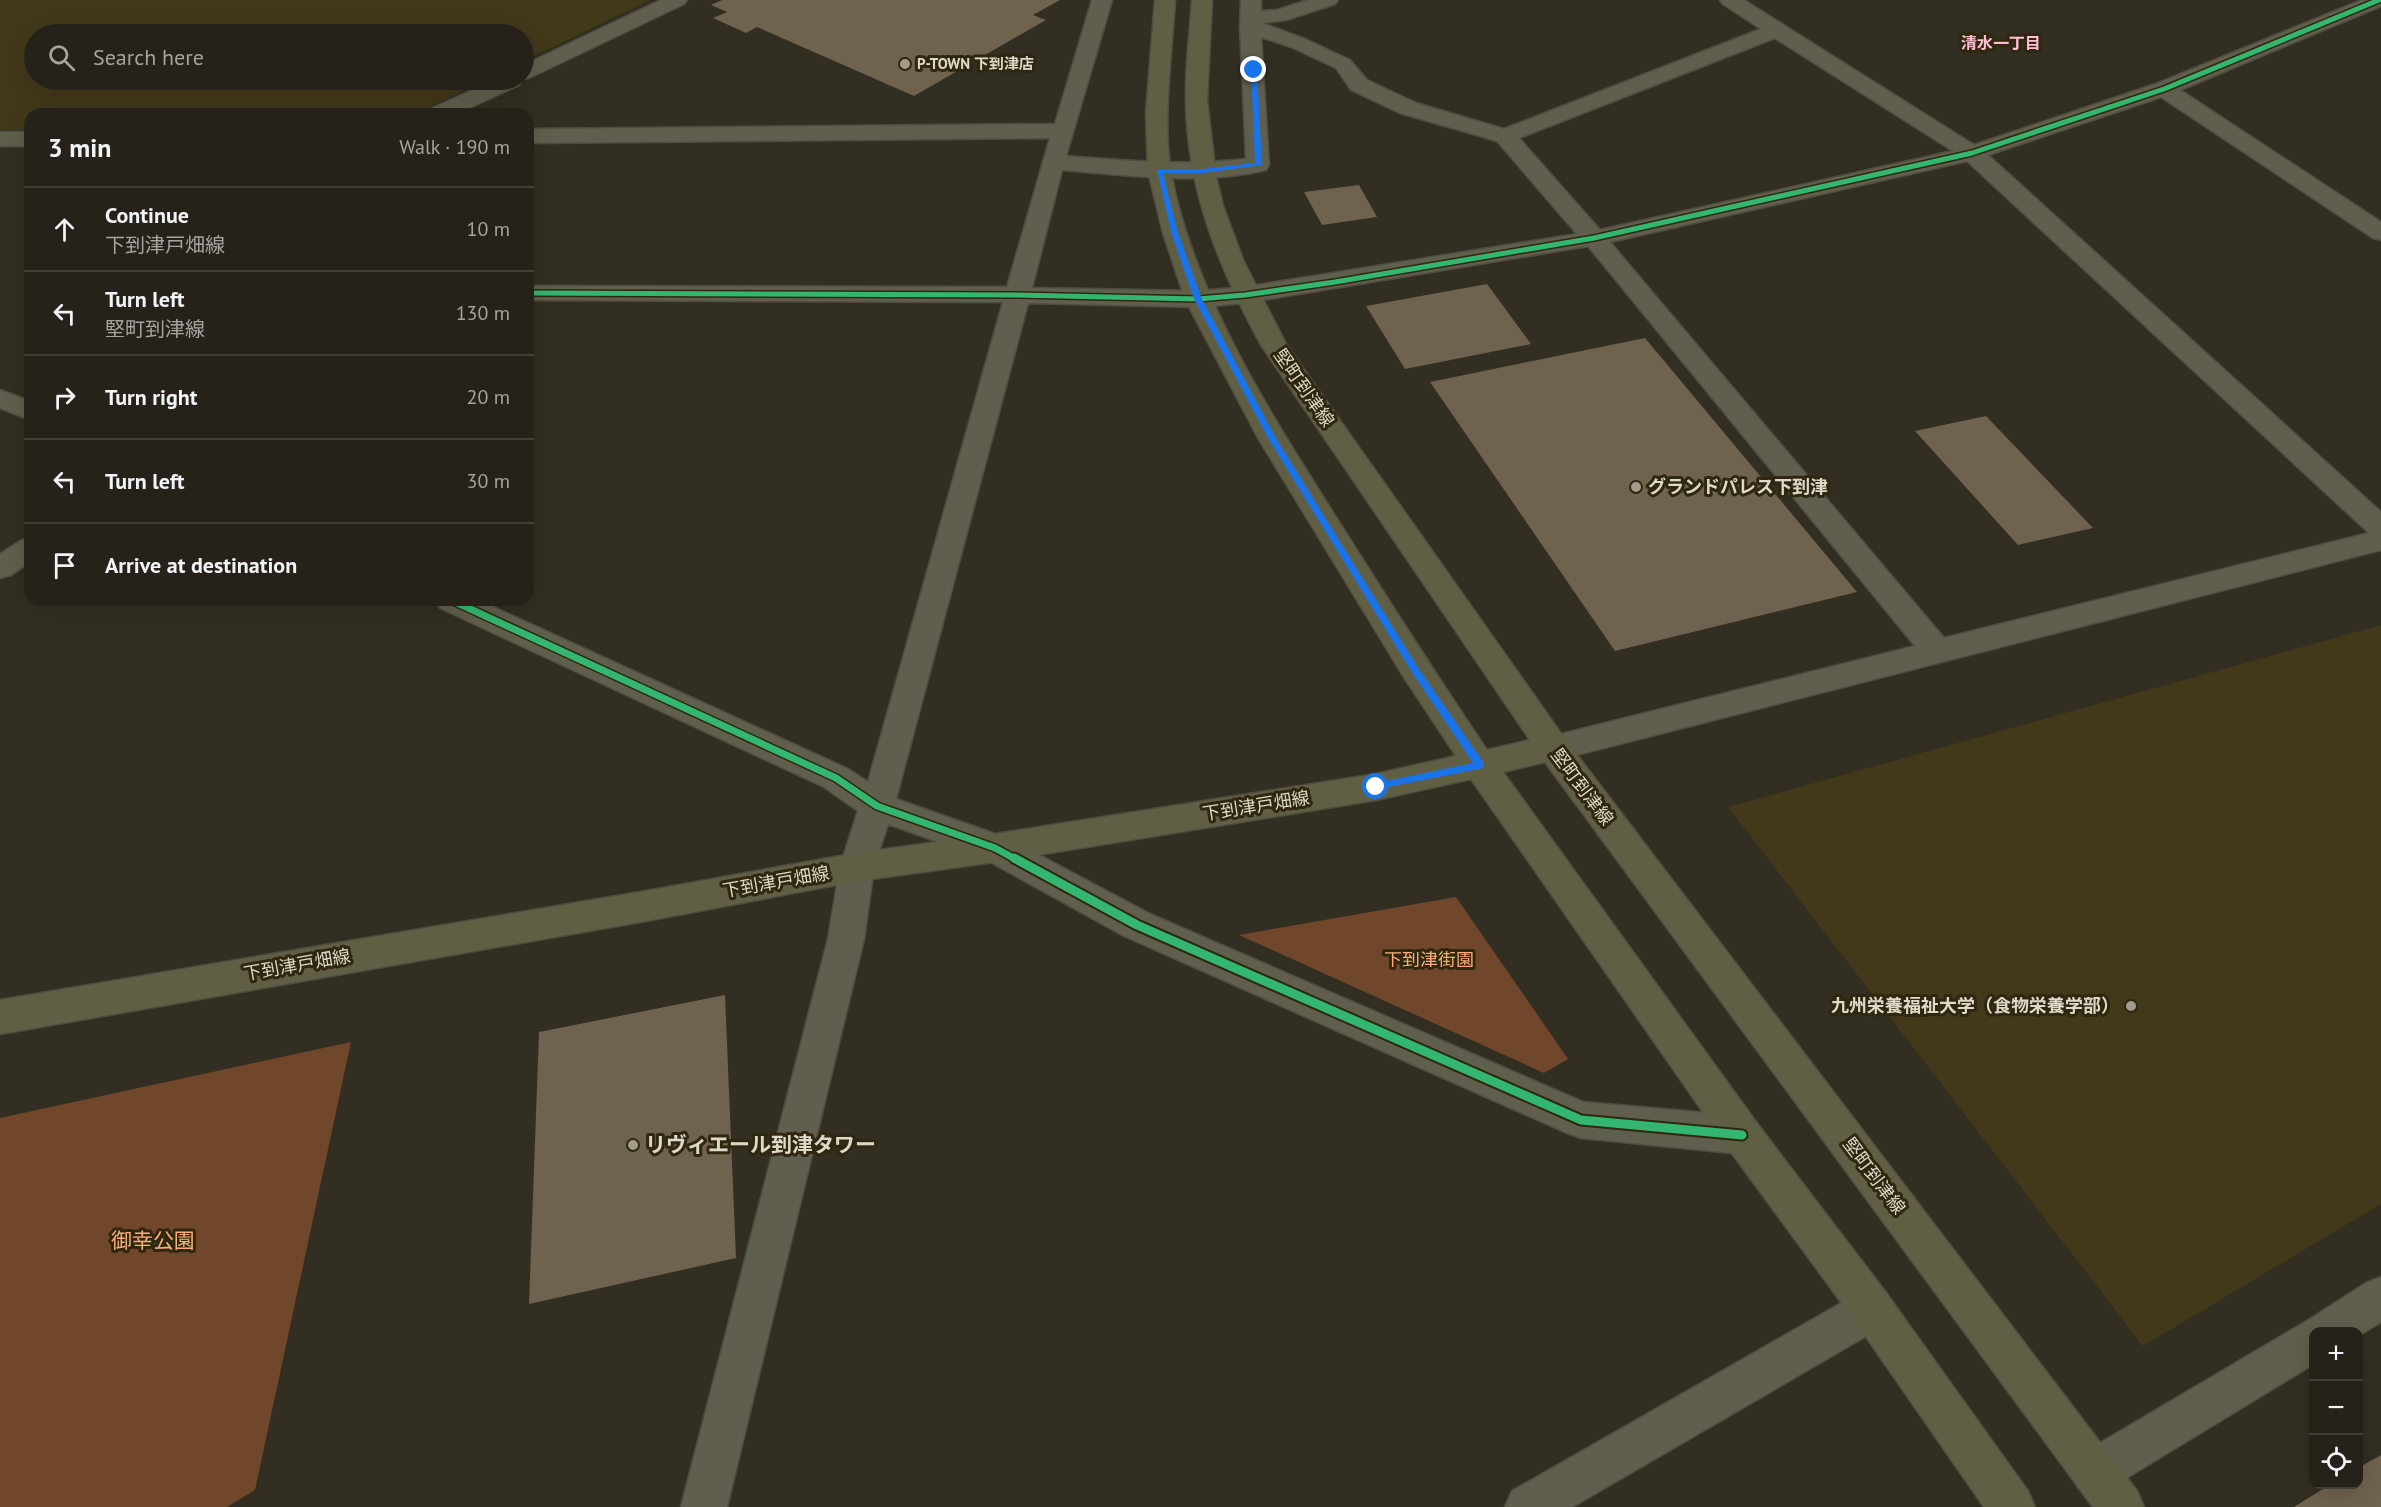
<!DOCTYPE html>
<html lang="en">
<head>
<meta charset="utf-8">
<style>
	body { margin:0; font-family:"PT Sans","Noto Sans JP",sans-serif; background:#2e2a22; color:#f1f3f6 }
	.controls { position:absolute; right:18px; bottom:18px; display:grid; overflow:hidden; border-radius:12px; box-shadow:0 6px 24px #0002 }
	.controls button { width:54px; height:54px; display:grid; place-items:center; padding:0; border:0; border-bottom:2px solid #423f38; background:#262219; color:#f1f3f6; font:30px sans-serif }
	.stop { position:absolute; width:18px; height:18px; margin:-14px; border:4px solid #1a73e8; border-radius:50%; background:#fff }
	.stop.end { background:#1a73e8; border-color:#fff; box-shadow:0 2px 6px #0008 }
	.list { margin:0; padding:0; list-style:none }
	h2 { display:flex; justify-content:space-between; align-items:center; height:78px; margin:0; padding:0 24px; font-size:26px }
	h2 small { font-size:20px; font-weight:400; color:#a4a4a2 }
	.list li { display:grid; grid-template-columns:39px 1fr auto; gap:18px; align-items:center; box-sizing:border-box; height:84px; padding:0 24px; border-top:2px solid #423f38 }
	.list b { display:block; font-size:22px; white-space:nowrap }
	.list p { margin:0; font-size:20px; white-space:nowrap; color:#a4a4a2 }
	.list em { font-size:20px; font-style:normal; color:#a4a4a2 }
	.icon { flex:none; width:33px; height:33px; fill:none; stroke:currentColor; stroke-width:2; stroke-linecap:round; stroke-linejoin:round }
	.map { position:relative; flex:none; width:2381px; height:1507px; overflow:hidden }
	.search { position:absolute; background:#262219; box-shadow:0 6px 24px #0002; left:24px; top:24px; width:510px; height:66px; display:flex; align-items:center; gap:15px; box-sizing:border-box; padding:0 21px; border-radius:33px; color:#a4a4a2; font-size:22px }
	.panel { position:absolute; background:#262219; box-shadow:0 6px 24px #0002; left:24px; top:108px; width:510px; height:498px; border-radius:18px }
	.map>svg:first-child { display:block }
</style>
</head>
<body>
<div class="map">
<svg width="2381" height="1507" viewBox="0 0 2381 1507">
	<rect width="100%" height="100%" fill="#322e21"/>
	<path fill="#42381a" d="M0,0h650l-126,61v-27h-490v46h452l-71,34h-385v16h-30z
		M2381,625v579l-238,142 -415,-539z"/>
	<path fill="#71472b" d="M1456,897l112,162 -24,14 -305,-138z
		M351,1042l-96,448 -28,17h-227v-389z"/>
	<path fill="#6f624e" d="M722,0h338l-27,15 13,5 -132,76 -157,-69 -11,6 -33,-15 14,-6 -16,-7z
		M1359,185l18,32 -55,8 -18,-33z
		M1487,284l44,60 -126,25 -39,-63z
		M1645,338l212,254 -242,59 -185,-269z
		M1986,416l107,112 -75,17 -103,-114z
		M725,995l11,263 -207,46 10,-272z
		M2381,1455v52h-87l37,-23h27v-16z"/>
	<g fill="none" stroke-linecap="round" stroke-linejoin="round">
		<g stroke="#4f4c41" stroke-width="3">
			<path id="minor" d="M661,0h26l-3,4 -153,73 -7,2v-14z
				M1092,0h20l-46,156c61,5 119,10 180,3l-6,-133 1,-26h20v11l16,-1 31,-10h30l-3,4 -49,16 -24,3 43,16 45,21 17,20 49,23 88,26 257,-100 -38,-25 -3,-4h24l230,145 182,-61 206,-84h19v6l-201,84 201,132v18l-8,-2 -212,-141 -173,58 393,357v38l-828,211 -12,-4 -4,-9 4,-9 374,-93 -327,-400 -343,57 -47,4 -170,-4 -132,496 111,39 143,76 433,188 159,14 14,6 6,13 -6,13 -14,6 -161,-16 -14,-5 -443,-197 -141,-78 -95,-34 -14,43 -10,72 -137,568h-46l147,-568 12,-72 18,-56 -34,-24 -384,-179 -4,-8h42l370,169 20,13 135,-480 -475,-2v-14l479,1 43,-149 -522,5v-14l527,-5zM1261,37l30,10 45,21 15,22 49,23 97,28 80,93 -332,53 -47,4 -166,-3 30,-118c67,5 138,16 204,0l3,-5zM1775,38l178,113 -353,79 -81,-92zM1967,161l402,372 -425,105 -334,-396z
				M495,80h27l-3,5 -63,29h-29l3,-5z
				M0,132h30v14h-30z
				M0,390l30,11v19l-30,-12z
				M30,538v24l-19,13 -11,3v-24l20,-13z
				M2381,1277v45l-23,14v-4h-44v32l-204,124 -16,7 -16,-7 -7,-16 7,-16 232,-137 56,-36z
				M1872,1288l15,6 6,15 -6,15 -315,183h-67l7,-16 345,-197z"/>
		</g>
		<g stroke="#4f4c41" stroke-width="3">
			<path id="major" d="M1155,0h20c-3,52 -13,122 -4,172 21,119 99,241 163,342 50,79 100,158 153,236l43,-10 -269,-395c-42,-77 -74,-155 -75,-244 -1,-34 4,-67 6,-101h20l-5,100 9,76 7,30 21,56 42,82 279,395 572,752 7,16h-51l-548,-745 -42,10 253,350 131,172 141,197 7,16h-51l-127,-183 -129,-176 -257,-369 -95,21 -381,62 -138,19 -211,40 -646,113v-34l646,-109 211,-38 138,-19 381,-60 80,-18 -51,-77 -147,-241 -73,-139 -22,-66 -15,-62 -2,-58z"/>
		</g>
		<use href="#minor" fill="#605f4d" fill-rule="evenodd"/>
		<use href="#major" fill="#615f43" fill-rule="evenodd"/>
		<g stroke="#2f270f" stroke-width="8">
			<path id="cycleway-far2" d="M528,293l489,2 181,4 47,-4 90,-13 259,-44 378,-85 192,-64 215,-89"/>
		</g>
		<g stroke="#2f270f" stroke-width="10">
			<path id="cycleway-far1" d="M451,600l385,178 41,28 118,42 22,12"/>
		</g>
		<g stroke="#2f270f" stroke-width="13">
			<path id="cycleway" d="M1014,858l123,67 444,195 161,15"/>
		</g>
		<use href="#cycleway-far2" stroke="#33b770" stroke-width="5"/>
		<use href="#cycleway-far1" stroke="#33b770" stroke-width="7"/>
		<use href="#cycleway" stroke="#33b770" stroke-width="9"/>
	</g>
	<path fill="#1a73e8" d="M1254,68l3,2 5,95 -59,8h-40l15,59 24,67 74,139 143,231 65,94v5l-111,22 -2,-3 5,-4 97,-20 -60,-89 -145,-236 -74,-139 -23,-67 -14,-62 46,-1 52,-6 -4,-93z"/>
	<g fill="#a19c8e" stroke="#2f270f" stroke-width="2">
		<circle cx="905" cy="64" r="6"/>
		<circle cx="1636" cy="487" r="6"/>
		<circle cx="2131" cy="1006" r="6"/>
		<circle cx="633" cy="1145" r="6"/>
	</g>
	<g text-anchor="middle" stroke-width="6" stroke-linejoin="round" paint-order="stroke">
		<g font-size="15" font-weight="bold" fill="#ddd8c9" stroke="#2f270f" text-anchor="start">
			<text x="917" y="69">P-TOWN 下到津店</text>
		</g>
		<g font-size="16" font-weight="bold" fill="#ffbed5" stroke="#2f270f">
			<text x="2001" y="49">清水一丁目</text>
		</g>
		<g font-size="18" fill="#ddd8c9" stroke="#2f270f">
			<text transform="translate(1304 388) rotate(55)" y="6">堅町到津線</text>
			<text transform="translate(1582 787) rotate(53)" y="6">堅町到津線</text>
			<text transform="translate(1256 806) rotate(-9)" y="6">下到津戸畑線</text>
			<text transform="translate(776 882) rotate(-10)" y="6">下到津戸畑線</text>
			<text transform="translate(297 965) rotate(-10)" y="6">下到津戸畑線</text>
			<text transform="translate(1874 1176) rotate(53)" y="6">堅町到津線</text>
		</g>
		<g font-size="18" font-weight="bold" fill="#ddd8c9" stroke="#2f270f" text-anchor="start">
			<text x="1648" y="493">グランドパレス下到津</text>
			<text x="2119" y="1012" text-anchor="end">九州栄養福祉大学（食物栄養学部）</text>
		</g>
		<g font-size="18" fill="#fdad7b" stroke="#2f270f">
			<text x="1429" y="966">下到津街園</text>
		</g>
		<g font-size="21" font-weight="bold" fill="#ddd8c9" stroke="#2f270f" text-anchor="start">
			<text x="645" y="1152">リヴィエール到津タワー</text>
		</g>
		<g font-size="21" fill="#fdad7b" stroke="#2f270f">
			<text x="153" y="1248">御幸公園</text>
		</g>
	</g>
</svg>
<div class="controls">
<button>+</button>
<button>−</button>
<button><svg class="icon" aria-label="locate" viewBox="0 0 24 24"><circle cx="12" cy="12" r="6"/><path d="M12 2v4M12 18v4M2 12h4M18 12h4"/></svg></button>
</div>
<div class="stop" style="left:1376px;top:787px"></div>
<div class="stop end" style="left:1254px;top:70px"></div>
<div class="search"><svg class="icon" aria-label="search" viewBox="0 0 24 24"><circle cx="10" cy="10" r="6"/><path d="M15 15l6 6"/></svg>Search here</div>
<section class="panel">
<h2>3 min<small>Walk · 190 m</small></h2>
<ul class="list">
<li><svg class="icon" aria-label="ahead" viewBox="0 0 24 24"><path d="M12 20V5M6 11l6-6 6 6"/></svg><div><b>Continue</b><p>下到津戸畑線</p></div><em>10 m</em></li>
<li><svg class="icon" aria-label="left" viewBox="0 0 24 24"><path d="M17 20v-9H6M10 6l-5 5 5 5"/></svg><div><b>Turn left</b><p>堅町到津線</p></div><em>130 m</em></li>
<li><svg class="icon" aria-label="right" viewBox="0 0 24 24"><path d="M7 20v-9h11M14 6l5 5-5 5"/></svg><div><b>Turn right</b></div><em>20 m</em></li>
<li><svg class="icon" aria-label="left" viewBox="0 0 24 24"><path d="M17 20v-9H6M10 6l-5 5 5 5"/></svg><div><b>Turn left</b></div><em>30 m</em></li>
<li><svg class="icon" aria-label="arrive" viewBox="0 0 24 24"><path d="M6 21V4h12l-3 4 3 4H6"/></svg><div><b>Arrive at destination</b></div></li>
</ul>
</section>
</div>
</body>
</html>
